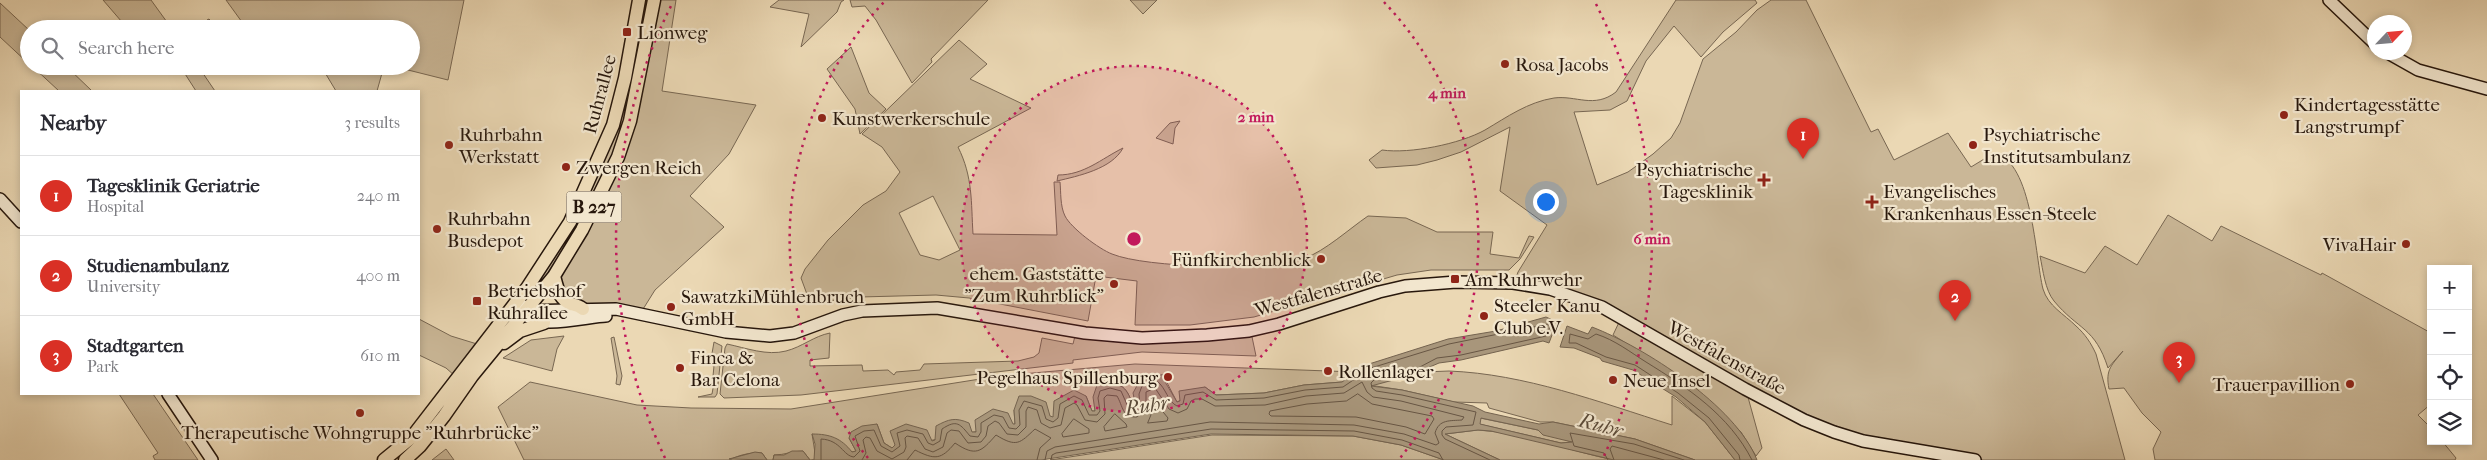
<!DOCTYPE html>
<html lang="en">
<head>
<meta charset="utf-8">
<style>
	body { margin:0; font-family:"IM FELL French Canon",serif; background:#f2f2f3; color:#2b2b33 }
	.controls { position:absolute; right:15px; bottom:15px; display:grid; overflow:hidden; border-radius:0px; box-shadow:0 2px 8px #0003 }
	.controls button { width:45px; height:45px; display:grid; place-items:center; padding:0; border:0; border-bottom:1px solid #e1e1e2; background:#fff; color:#2b2b33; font:25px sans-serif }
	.compass { position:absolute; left:2367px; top:15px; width:45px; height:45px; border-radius:50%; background:#fff; box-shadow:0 2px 8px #0003; rotate:64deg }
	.you { position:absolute; left:1545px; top:201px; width:18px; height:18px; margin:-12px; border:4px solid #fff; border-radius:50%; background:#1a73e8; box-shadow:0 0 0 8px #1a73e833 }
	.badge { display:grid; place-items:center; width:32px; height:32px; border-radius:50%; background:#d93025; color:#fff; font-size:16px; font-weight:700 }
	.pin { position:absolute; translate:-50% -41px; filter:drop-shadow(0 1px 2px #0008) }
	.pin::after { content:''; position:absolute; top:26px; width:18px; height:15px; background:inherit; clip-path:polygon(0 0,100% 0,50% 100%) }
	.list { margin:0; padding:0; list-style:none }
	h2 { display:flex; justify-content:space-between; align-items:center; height:65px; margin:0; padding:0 20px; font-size:21px }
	h2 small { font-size:16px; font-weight:400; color:#7c7c81 }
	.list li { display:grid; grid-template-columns:32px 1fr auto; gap:15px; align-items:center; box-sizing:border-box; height:80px; padding:0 20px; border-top:1px solid #e1e1e2 }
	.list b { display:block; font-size:19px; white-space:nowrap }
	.list p { margin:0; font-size:16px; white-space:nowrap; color:#7c7c81 }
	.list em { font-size:16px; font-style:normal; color:#7c7c81 }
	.icon { flex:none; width:28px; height:28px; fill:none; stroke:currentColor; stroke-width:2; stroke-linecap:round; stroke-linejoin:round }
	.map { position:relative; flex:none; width:2487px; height:460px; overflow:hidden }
	.search { position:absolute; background:#fff; box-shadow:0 2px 8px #0003; left:20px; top:20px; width:400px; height:55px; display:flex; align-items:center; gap:12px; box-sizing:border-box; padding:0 18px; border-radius:28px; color:#7c7c81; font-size:19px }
	.panel { position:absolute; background:#fff; box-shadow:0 2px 8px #0003; left:20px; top:90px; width:400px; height:305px; border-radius:0px }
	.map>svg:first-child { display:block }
</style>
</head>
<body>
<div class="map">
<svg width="2487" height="460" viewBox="0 0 2487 460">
	<rect width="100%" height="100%" fill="#ebd8b4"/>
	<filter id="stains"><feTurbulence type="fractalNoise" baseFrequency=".004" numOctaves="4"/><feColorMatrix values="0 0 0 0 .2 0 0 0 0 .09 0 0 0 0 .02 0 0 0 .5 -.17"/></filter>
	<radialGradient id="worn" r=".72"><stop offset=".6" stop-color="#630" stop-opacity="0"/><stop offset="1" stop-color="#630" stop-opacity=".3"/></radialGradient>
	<path fill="#cab797" stroke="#786752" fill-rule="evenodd" d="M103,0h48l21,29h-16l-5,-8 -8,8h-15z
		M226,0h238l-16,80 -56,-14h19v-37h-164z
		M639,0h37l-14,91 94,14 -27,49 -39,42 34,31 -69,63 -15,24 -45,-9 -25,-2 -17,-28 -30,31 4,-18 76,-136z
		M779,0h65l-3,2 -4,10 -36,35 8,-33 -39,-7z
		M850,0h138l-57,59 1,3 -20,21 -36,-63 -11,-14 -13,1z
		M1130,0h27l-14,14z
		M1676,0h79l2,3 -34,29 -22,25 -27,-31 -28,35 -19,40 -17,9 -36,2 23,73 31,-13 25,-18 18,-16 9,-15 23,-64 33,-27 21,-22 14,-10h35l65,132 7,-3 16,31 54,-27 23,34 23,-14c39,8 41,105 49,136 5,17 21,25 33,37 9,8 15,17 20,28l29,106h-142l-18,-5 -131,-23 -212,-116 -108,-33 4,-11 29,-47 -47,-34 10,-64 -49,25 -24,8 -20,5 -41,3 -7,-8 13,-10c28,4 78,-6 103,-20 22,-13 43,-28 69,-32 22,-3 40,11 62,-6z
		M0,3l29,27v34l-29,-27z
		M959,40l28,24 -17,15 61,29 -73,39c15,30 13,55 15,87l84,1 -3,-53h6c1,10 0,24 5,34 6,12 34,33 47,38 34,14 157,17 193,4 20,-7 44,-29 63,-42l38,2 31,14h56l-3,22 29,4 10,-22 5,1 -14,22 -11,11h-78l-34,5 -143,42 -64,8h-55l2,-44 -41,-5 -8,45 -119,-23 -33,-3 -76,2 -40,5 -12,-5 -7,-19 4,-9 23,-29 35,-35 23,-14 14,-19 -18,-25 -20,-13zM933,196l27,54 -21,10 -19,-5 -21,-42z
		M851,47l18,46 17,16 -26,25 -5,-25 -28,-40z
		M32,66h34l26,25h-33z
		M180,66h18l17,25h-19z
		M321,66h63l-7,25h-41z
		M1180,121l-5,7 -2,16 -17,-6 14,-15z
		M1123,148c-11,21 -45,28 -66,33l1,-6c26,0 43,-16 65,-27z
		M2168,215l44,26 9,-15 100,49 1,-2 109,60v71l-13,11 13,13v13h11l14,17 -1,2h-300l-2,-11 8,-17 -19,-19 -18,-25 -15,1c-4,-20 3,-24 14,-38l-15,17c-13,-41 -30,-38 -54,-67 -9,-11 -11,-31 -14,-45l45,17 20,-27 32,19z
		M1621,318l125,72 16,58 -6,8 -15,-24 -61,-55 -67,-42z
		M419,319l32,17 26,8 -22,32 -9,-8 -27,-13z
		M1076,332l66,8 109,-8 5,24 -114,-4 -69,8v3l-272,32 -77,3 -4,-4 5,-46 2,-4c19,4 40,12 59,7 16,-4 28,-15 44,-18l-1,25 -19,2v6l52,-1 1,6 25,-1 6,5 2,-3 24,-2 4,-6 94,-3 16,-4 5,-4 3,-15 31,6z
		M564,336l-7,13 -5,22 -49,-13 28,-18z
		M614,337l8,39 -2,9 -4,-1 1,-8 -6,-38z
		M714,342l8,4 -5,48 -2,3h-17l14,-3 3,-17 -2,-1 1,-10 -4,-1z
		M1135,364l221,8 -14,10 -38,3 -40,8 -48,2 -11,-8 -28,15 -14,-27 -24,7 -3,25 -3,-1c-7,-22 -13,-24 -36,-21l-2,26h-3l-6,-15 -33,22 -39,-8 1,14 -123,24 -8,-5 -7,-19 -28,14 7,13 -4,1 -40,-18 4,25 -6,1 -7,-9c-11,0 -18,4 -29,4l-1,5h-6l-5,-7c-10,-1 -24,2 -32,7h-206l-26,-53 32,-25 107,23 54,3 100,1 208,-33z
		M1449,371c76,3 150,31 223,54v-29l33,26 30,38h-40l-60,-21 -82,-17h-13l-51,-14 -2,-5 -33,-1 -52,-12 -33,-5 54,-13z
		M119,394h34l45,66h-43l-2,-4 5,-3z
		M1480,418l58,12 34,12 -11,1 -82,-19z
		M1478,430c47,3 91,21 136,30h-114l-55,-26z
		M1212,435l141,1 48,9 43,15h-394z
		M446,449l8,11h-22z"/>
	<path fill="#a8967b" stroke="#74634f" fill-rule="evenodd" d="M209,19l9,10h-20l9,-9z
		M1546,317l11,5 -8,21 -6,-2 -82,19 -22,3 -14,6 -2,3 -52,14 31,4 71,16 12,6 54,12 14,-2 82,17 60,21h-81l-123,-29 -13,-1 -33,4 55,26h-56l-43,-15 -48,-9 -142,-2 -170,26h-227l1,-16 -3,-10c18,0 29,4 40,18l4,-1 -7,-13 2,-6 11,-6 15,-2 7,19 8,5 3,-3 -5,-14 16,-7 21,6 5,11 3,-1 1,-14c13,-7 19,-9 33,-3l3,9h4l-1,-12 18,-11 15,4 5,11h2l-1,-14 5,-14h12l15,6 4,14 3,1 1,-16 20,-11 12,6 6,15h3l-2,-14 4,-12c23,-3 29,-1 36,21l3,1 -3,-14 6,-11 25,-8v6l13,22 3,-1 -1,-10 26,-4 11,8 48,-2 40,-8 38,-3 27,-18 79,-25 48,-8zM1481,418l57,12 5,5 29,7 -11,1 -81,-19z
		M1567,326l21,8 4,-7c52,20 144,79 165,133h-22l-30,-38 -29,-25 -43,-27 -31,-9 -2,-3 -26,-10 -14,-1z
		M792,451h11l7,9h-37l1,-5h10z
		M755,452l7,1 5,7 -38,-1z"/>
	<path fill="#ebd8b4" d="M1361,366l64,6 -25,10 -54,-6z"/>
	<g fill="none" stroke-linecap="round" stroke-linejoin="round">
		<path stroke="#685644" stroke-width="1" d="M1358,394l14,10 60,12 2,3 -9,15 -19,-7 -50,-10 -85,-1 -2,-2 1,-3 37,-7 39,-3z
			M1155,406l4,1 9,11 -1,3 -19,2z
			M1115,414l11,10 1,3 -22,4 -1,-4z
			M1074,419l15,10v4l-26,4 -1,-3z
			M821,460v-21c20,1 22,17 33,18l6,-6 -5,-15 9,-5 10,-1 7,16 11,6 8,-6 -3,-13 10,-3 16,4 5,9 5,2 7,-4 2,-12c15,-10 18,-5 28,7l8,1 3,-5v-9l13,-8 9,2 6,11 7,1 4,-4 -1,-15 5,-9 18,5 4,13 7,3 5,-4 2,-14 14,-8 8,4 7,15h8l3,-4 -2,-13 2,-7 10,-3 11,3 8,18 7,2 4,-4 -1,-13 3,-8 15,-5c9,7 11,21 20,25l6,-2 2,-9 18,-3 13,8 48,-2 41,-8 38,-3 28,-19 78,-24 99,-20 2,3 -4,9 -85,19 -24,3 -19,10 -43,11 -4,4 1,5 4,3 26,4 74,17 -3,13 -27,2 -4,4v4l3,4 45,21
			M862,460l4,-7 -3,-13 3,-3 4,1 7,13 15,8 12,-7 2,-5 -1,-9 2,-2 11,2 7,11 8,3 10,-5 4,-14 4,-3 8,1 9,12 13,-1 5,-6 2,-10 7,-5 4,2 8,11 11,1 8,-8v-16l2,-4 9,3 4,13 9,5 11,-3 4,-17 9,-5 3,2 8,15 12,2 8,-8 -1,-16 3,-3 10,1c6,10 5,22 20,21l9,-8v-17l9,-4 14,21 9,4 9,-4 4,-8 4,-2h7l13,7 50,-1 41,-9 38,-3 18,-11 5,10 6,5 28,4 63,16 -2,3c-12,1 -23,-1 -27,13l4,10 -3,2 -32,-11 -50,-9 -144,-3 -155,25 -8,4 -2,9
			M907,460l8,-10c20,10 26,10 40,-7 21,14 26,9 41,-8 21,13 24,8 39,-6l16,9 -11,10 -3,12
			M1051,460l1,-5 4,-2 155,-24 143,2 48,9 37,13 4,7
			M1608,460l-4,-7 -30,-7 -4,-13 64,11 50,16
			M1614,460l-4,-11 2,-3 52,14
			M1740,460l-1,-5 -30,-37 -31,-25 -43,-28 -29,-8 -30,-14h-7l1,-9 18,5 8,-5c19,6 34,18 50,28 42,26 83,53 106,98"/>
		<g stroke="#27170c" stroke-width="14">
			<path id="secondary" d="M2329,0l45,43
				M2386,52l32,18 69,19
				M0,199l21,23
				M522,305c2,30 65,11 84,11
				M521,311l95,-2 110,23 44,4 24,-3 49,-18 19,-4 75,-3 148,25 57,5 65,-3 42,-4 30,-7 100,-32 26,-6 51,-4 57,1 37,6 52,18 143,82 59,31 30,12 29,9 112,19
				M168,394l44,66"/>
		</g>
		<g stroke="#27170c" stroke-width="15">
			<path id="primary" d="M554,276c3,11 5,24 17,28 5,1 7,1 12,5
				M504,343l16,-12 24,-8
				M384,460l28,-23 115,-149 43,-66 43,-97 12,-47 14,-78
				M405,460l15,-14 24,-30 28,-40 82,-100 28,-46 36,-73 12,-36 24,-121"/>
		</g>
		<use href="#secondary" stroke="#f2e6ce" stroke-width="11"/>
		<use href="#primary" stroke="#ebd8b4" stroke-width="12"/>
	</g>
	<circle cx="1134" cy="239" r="173" fill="#c2185b" fill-opacity=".12"/>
	<g fill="none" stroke="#c2185b" stroke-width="2.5" stroke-dasharray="2.5 5">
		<circle cx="1134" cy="239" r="173"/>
		<path d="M868 458A345 345 0 0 1 884 2M1384 2A345 345 0 0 1 1400 458"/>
		<path d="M665 458A518 518 0 0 1 672 4M1596 4A518 518 0 0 1 1603 458"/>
	</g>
	<g fill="#8f2418" stroke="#f2e6ce" stroke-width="2">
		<rect x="622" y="27" width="10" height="10" rx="2.5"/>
		<circle cx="1505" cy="64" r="5"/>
		<circle cx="2284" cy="115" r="5"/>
		<circle cx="822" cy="118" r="5"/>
		<circle cx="449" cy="145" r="5"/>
		<circle cx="1973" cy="145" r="5"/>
		<circle cx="566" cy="167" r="5"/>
		<path d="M1761.5 172.5h5v5h5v5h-5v5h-5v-5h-5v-5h5z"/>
		<path d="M1869.5 194.5h5v5h5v5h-5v5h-5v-5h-5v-5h5z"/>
		<circle cx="437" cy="229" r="5"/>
		<circle cx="2406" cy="244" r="5"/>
		<circle cx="1321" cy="259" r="5"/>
		<rect x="1450" y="274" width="10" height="10" rx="2.5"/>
		<circle cx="1114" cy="284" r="5"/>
		<rect x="472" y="296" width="10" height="10" rx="2.5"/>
		<circle cx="671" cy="307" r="5"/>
		<circle cx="1484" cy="316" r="5"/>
		<circle cx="680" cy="368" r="5"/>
		<circle cx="1328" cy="371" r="5"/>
		<circle cx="1168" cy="377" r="5"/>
		<circle cx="1613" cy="380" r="5"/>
		<circle cx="2350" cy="384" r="5"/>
		<circle cx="360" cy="413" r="5"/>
	</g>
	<g text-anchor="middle" stroke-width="4.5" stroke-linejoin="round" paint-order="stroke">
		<rect fill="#f2e6ce" stroke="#645546" stroke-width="1" x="566.5" y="191.5" width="55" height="31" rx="4"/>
		<g font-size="18" font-weight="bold" fill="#27170c">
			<text x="594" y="213">B 227</text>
		</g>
		<g font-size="19" fill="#27170c" stroke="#f2e6ce" text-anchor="start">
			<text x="637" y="39">Lionweg</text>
			<text x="1515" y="71">Rosa Jacobs</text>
			<text x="2294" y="111">Kindertagesstätte<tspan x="2294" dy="22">Langstrumpf</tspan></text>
			<text x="832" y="125">Kunstwerkerschule</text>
			<text x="459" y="141">Ruhrbahn<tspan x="459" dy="22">Werkstatt</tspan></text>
			<text x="1983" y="141">Psychiatrische<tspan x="1983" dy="22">Institutsambulanz</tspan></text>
			<text x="576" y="174">Zwergen Reich</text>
			<text x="1753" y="176" text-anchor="end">Psychiatrische<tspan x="1753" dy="22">Tagesklinik</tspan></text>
			<text x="1883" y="198">Evangelisches<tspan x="1883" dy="22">Krankenhaus Essen-Steele</tspan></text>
			<text x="447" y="225">Ruhrbahn<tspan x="447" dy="22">Busdepot</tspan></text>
			<text x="2396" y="251" text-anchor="end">VivaHair</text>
			<text x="1311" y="266" text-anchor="end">Fünfkirchenblick</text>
			<text x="1104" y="280" text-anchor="end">ehem. Gaststätte<tspan x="1104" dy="22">"Zum Ruhrblick"</tspan></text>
			<text x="1465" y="286">Am Ruhrwehr</text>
			<text x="487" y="297">Betriebshof<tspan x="487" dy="22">Ruhrallee</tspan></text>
			<text x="681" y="303">SawatzkiMühlenbruch<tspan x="681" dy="22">GmbH</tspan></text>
			<text x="1494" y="312">Steeler Kanu<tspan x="1494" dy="22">Club e.V.</tspan></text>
			<text x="690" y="364">Finca &amp;<tspan x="690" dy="22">Bar Celona</tspan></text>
			<text x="1338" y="378">Rollenlager</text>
			<text x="1158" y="384" text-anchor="end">Pegelhaus Spillenburg</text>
			<text x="1623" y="387">Neue Insel</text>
			<text x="2340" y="391" text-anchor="end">Trauerpavillion</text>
			<text x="360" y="439" text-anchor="middle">Therapeutische Wohngruppe "Ruhrbrücke"</text>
		</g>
		<g font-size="19" fill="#27170c" stroke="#f2e6ce">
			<text transform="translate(599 94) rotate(-75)" y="7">Ruhrallee</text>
			<text transform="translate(1318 292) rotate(-16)" y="7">Westfalenstraße</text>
			<text transform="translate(1727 357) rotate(29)" y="7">Westfalenstraße</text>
		</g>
		<g font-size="20" font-style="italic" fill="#5b4a38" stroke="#f2e6ce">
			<text transform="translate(1147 405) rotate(-9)" y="7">Ruhr</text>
			<text transform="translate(1601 425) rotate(15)" y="7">Ruhr</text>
		</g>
	</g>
	<circle cx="1134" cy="239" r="8" fill="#c2185b" stroke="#f2e6ce" stroke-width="2.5"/>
	<g font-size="15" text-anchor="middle" font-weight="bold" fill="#c2185b" stroke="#f2e6ce" stroke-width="4.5" stroke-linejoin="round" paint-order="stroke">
		<text x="1447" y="98">4 min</text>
		<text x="1256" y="122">2 min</text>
		<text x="1652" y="244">6 min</text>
	</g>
	<rect width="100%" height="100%" filter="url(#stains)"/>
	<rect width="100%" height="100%" fill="url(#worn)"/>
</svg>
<div class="controls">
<button>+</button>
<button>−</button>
<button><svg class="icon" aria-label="locate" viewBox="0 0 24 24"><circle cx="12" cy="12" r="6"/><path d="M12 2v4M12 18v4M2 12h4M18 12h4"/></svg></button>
<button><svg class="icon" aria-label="layers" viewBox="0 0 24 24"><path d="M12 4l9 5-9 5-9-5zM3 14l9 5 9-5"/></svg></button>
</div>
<svg class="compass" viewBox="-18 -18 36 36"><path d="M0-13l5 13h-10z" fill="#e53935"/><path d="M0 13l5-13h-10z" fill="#7c7c81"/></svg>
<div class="you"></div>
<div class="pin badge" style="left:1803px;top:159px">1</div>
<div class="pin badge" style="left:1955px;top:321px">2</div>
<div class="pin badge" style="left:2179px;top:383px">3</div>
<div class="search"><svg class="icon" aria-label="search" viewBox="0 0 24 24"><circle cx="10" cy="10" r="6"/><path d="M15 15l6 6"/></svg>Search here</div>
<section class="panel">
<h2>Nearby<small>3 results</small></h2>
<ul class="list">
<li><span class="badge">1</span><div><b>Tagesklinik Geriatrie</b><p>Hospital</p></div><em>240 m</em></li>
<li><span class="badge">2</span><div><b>Studienambulanz</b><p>University</p></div><em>400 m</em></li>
<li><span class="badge">3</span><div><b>Stadtgarten</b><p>Park</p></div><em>610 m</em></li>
</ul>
</section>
</div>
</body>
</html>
